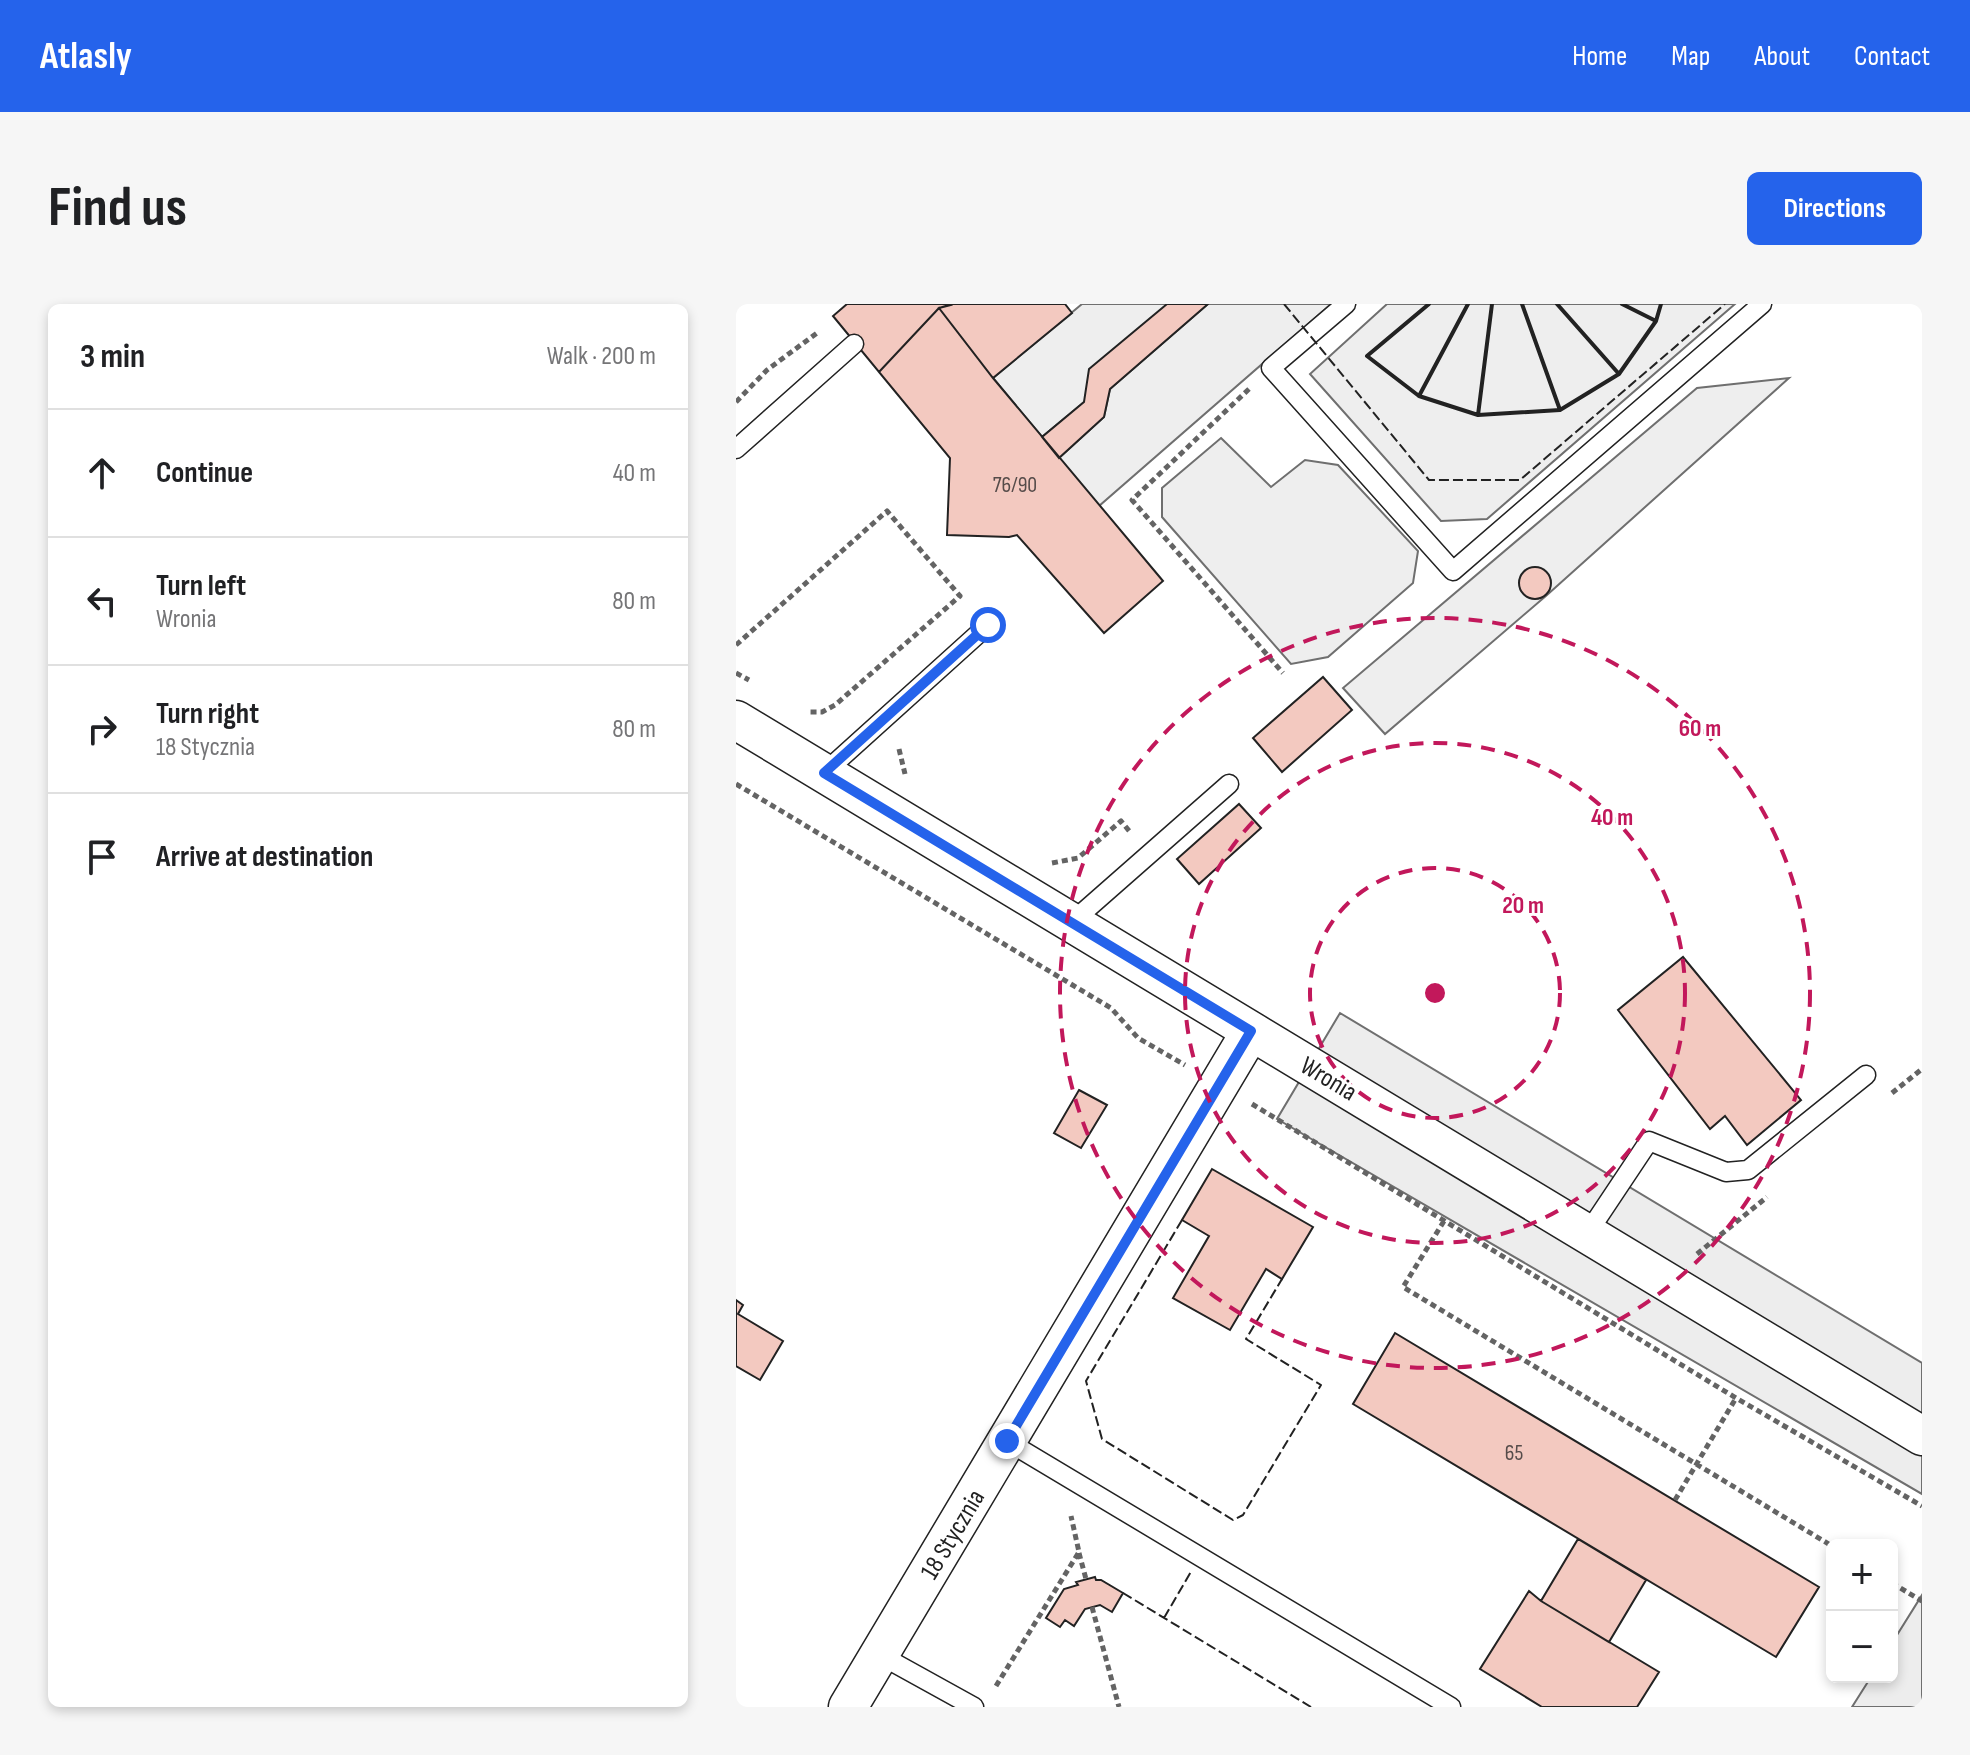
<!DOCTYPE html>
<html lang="en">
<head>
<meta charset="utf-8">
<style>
	body { margin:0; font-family:"Sofia Sans Condensed",sans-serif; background:#f6f6f6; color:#202124 }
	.controls { position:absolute; right:24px; bottom:24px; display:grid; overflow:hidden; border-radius:12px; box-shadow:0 4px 12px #0003 }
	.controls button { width:72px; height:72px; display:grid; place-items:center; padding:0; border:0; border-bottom:2px solid #e0e0e0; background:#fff; color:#202124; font:40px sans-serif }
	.stop { position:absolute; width:24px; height:24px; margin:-18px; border:6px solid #2563eb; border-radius:50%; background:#fff }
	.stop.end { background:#2563eb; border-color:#fff; box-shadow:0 2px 8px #0008 }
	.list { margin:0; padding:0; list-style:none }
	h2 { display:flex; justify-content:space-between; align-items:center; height:104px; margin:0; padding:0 32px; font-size:34px }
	h2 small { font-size:26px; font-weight:400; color:#757577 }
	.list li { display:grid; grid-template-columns:52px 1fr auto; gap:24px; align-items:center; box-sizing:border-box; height:128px; padding:0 32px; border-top:2px solid #e0e0e0 }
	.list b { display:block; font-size:30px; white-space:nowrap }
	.list p { margin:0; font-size:26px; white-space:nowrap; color:#757577 }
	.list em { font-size:26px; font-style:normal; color:#757577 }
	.icon { flex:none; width:44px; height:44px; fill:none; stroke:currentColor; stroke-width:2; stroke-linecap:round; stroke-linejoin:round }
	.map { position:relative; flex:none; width:1186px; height:1403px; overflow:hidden; border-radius:12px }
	header { display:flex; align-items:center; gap:48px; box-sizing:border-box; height:112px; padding:0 40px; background:#2563eb; color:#fff }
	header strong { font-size:38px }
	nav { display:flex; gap:44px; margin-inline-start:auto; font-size:28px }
	.intro { display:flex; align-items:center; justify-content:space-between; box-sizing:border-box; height:192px; padding:0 48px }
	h1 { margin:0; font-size:56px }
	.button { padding:20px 36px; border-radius:12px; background:#2563eb; color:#fff; font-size:28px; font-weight:700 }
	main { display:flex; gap:48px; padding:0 48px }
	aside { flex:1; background:#fff; border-radius:12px; box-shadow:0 4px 12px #0003 }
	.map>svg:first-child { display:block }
</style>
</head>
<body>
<header>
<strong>Atlasly</strong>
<nav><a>Home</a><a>Map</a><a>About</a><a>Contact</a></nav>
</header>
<div class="intro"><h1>Find us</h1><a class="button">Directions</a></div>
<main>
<aside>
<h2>3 min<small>Walk · 200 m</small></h2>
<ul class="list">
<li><svg class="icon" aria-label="ahead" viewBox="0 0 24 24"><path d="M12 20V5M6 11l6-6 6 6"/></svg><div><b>Continue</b></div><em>40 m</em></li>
<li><svg class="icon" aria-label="left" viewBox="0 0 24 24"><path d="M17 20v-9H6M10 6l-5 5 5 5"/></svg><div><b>Turn left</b><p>Wronia</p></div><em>80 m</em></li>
<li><svg class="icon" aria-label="right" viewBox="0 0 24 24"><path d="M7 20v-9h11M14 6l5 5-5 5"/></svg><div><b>Turn right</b><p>18 Stycznia</p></div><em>80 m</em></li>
<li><svg class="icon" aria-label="arrive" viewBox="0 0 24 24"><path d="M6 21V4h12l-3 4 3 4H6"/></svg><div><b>Arrive at destination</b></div></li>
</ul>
</aside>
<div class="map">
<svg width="1186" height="1403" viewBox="0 0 1186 1403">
	<rect width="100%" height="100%" fill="#fff"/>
	<path fill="#eee" stroke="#6f6f6f" stroke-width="2" d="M346,0h85l-83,98 -42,35 -49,-59z
		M472,0h123l-232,202 -40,-48 45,-41 6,-28z
		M651,0h348l-248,215 -46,2 -131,-147z
		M1053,74l-242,217 -162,139 -42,-46 354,-300z
		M485,134l50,49 34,-27 33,5 80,86 -5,32 -85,74 -37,7 -129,-147v-29z"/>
	<path fill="#ededed" stroke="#6f6f6f" stroke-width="2" d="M604,709l582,350v131l-645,-375z
		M1186,1291v112h-70l19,-30h21v-34z"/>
	<path fill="#f3c9c0" stroke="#222" stroke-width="2" d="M111,0h103l1,1 -12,3 -60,64 -46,-56z
		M216,0h113l7,9 -79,65 -54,-70z
		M431,0h41l-98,85 -6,28 -45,41 -17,-21 42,-35 5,-33z
		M203,4l54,70 170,203 -59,52 -87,-98 -8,2 -62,-2 3,-77 -71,-86z
		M783 279a16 16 0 1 1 32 0a16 16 0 1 1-32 0Z
		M587,373l29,33 -70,62 -29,-34z
		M503,500l22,24 -62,56 -22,-25z
		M947,653l118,143 -54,45 -22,-29 -15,13 -92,-119z
		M343,786l28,15 -26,43 -27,-15z
		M476,865l101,58 -31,52 -16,-10 -36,61 -57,-32 36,-62 -27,-16z
		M0,996l7,5 -5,9 45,27 -23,39 -24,-14z
		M659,1029l424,254 -43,70 -423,-253z
		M842,1235l68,41 -37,62 -68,-41z
		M359,1273l1,3h5l22,13 -11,19 -12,-7 -15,4 -11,17 -9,-6 -5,7 -14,-9 18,-29 14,-4 -2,-3z
		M793,1287l12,10 118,71 -22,35h-95l-62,-38z"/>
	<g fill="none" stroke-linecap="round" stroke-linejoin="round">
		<g stroke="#222" stroke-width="21">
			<path id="lane" d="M610,0l-75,64 182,203 309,-267
				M0,145l118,-105
				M88,469l164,-148
				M336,618l157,-138
				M851,930l62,-93 77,31 22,-2 118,-95
				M271,1137l444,266
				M144,1351l94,52"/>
		</g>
		<g stroke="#222" stroke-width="41">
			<path id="street" d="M0,416l1186,716
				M112,1403l403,-676"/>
		</g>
		<path stroke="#646464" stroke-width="5" stroke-dasharray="6 4" stroke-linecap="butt" d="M513,85l-117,111 151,173
			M0,98l31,-32 50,-37
			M0,341l151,-134 73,85 -125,109 -13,7h-15
			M0,369l13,7
			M163,445l6,25
			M0,480l375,224 27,30 47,27
			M316,559l26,-5 43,-37 9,11
			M1156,789l30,-24
			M516,800l484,294 186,108
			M708,917l-41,66 429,259
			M961,950l70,-57
			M939,1196l61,-102
			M343,1249l7,26
			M1156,1279l30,18
			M356,1303l27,100
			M260,1382l83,-134 -8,-36"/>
		<use href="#lane" stroke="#fff" stroke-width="18"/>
		<use href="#street" stroke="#fff" stroke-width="38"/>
		<path stroke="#222" stroke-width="2" stroke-dasharray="10 4" stroke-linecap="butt" d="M548,0l145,176h91l205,-176
			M446,916l-96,161 16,58 131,81 10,-5 78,-130 -75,-46 36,-60
			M387,1289l188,114
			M428,1314l28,-48"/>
		<path stroke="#222" stroke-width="4" d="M693,0l-62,52 52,40 59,19 82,-5 59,-36 37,-53 5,-17
			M786,0l38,106
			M821,0l62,70
			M886,0l34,17
			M683,92l49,-92
			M742,111l14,-111"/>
	</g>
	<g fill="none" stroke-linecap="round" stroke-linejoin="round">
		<path stroke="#2563eb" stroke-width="10" d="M252,321l-164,148 427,258 -244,410"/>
	</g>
	<g fill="none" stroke="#c2185b" stroke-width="4" stroke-dasharray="14 10">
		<circle cx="699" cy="689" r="125"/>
		<circle cx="699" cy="689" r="250"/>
		<circle cx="699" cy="689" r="375"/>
	</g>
	<g text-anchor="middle" stroke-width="6" stroke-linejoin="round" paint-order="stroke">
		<g font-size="22" fill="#564c4a">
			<text x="279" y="188">76/90</text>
			<text x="778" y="1156">65</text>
		</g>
		<g font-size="26" fill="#222" stroke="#fff">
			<text transform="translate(593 774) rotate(31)" y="9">Wronia</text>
			<text transform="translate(216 1230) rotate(-59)" y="9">18 Stycznia</text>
		</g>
	</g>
	<circle cx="699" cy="689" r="12" fill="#c2185b" stroke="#fff" stroke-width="4"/>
	<g font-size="24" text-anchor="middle" font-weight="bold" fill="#c2185b" stroke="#fff" stroke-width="6" stroke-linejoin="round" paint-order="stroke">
		<text x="964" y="432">60 m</text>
		<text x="876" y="521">40 m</text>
		<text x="787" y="609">20 m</text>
	</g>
</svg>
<div class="controls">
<button>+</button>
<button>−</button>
</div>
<div class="stop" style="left:252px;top:321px"></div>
<div class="stop end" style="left:271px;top:1137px"></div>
</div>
</main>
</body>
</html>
